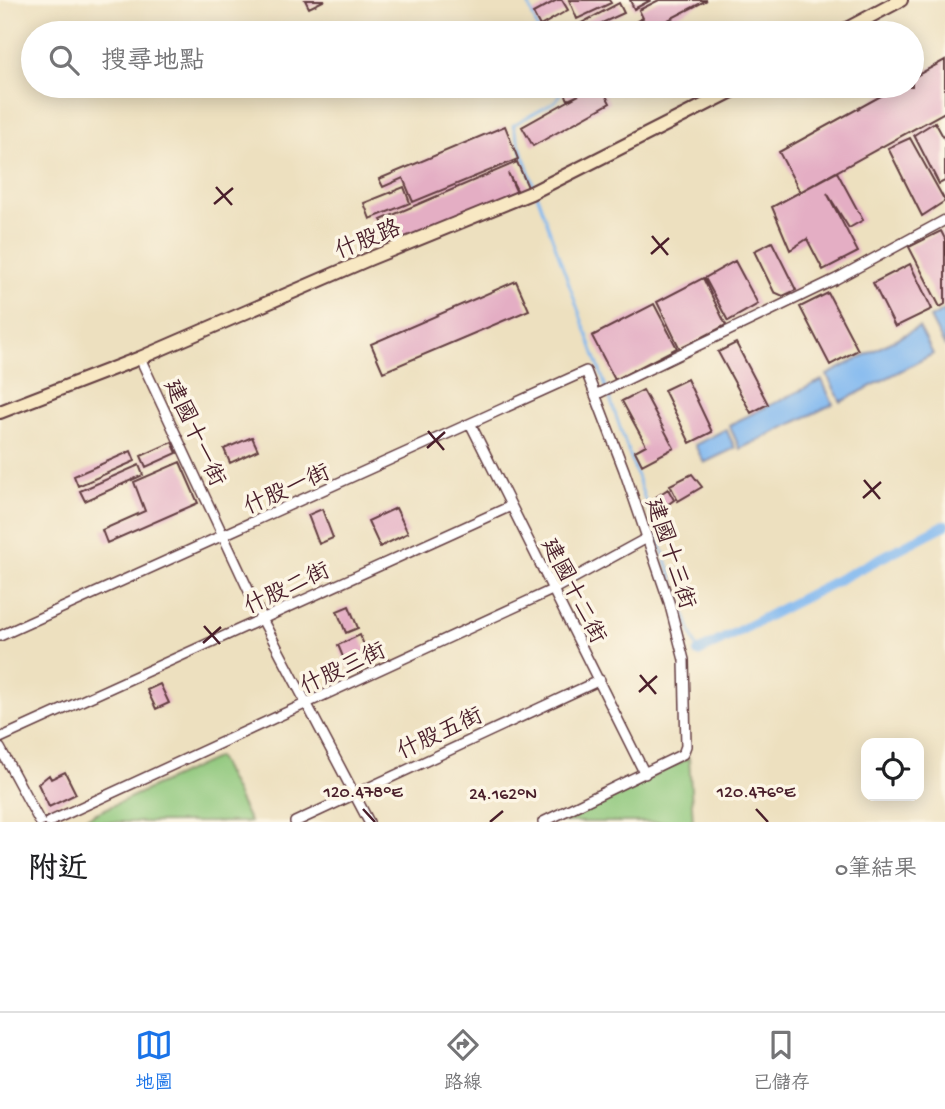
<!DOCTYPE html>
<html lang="zh-TW">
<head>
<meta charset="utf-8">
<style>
	body { margin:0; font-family:"Gochi Hand","LXGW WenKai TC",sans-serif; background:#f6f6f6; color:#202124 }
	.controls { position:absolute; right:21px; bottom:21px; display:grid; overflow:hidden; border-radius:14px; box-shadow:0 4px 18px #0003 }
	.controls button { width:63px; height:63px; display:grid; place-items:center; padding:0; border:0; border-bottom:2px solid #e0e0e0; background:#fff; color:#202124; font:35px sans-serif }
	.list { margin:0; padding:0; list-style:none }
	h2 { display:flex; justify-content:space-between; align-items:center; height:91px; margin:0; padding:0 28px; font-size:30px }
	h2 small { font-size:23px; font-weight:400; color:#757577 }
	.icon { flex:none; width:38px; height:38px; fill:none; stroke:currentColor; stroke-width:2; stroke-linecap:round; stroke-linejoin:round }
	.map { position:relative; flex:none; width:945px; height:822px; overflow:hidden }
	.search { position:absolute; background:#fff; box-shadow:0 4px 18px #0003; left:21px; right:21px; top:21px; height:77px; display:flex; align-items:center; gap:18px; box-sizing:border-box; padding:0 24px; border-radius:38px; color:#757577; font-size:26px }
	.sheet { height:189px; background:#fff }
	nav { display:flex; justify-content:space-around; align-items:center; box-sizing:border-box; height:98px; border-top:2px solid #e0e0e0; background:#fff; font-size:19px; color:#757577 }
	nav a { display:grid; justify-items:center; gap:4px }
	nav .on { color:#1a73e8 }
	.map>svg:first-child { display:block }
</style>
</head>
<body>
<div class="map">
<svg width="945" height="822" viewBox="0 0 945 822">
	<rect width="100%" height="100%" fill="#fcf5e5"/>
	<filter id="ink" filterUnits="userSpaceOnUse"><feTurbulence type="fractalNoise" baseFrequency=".0143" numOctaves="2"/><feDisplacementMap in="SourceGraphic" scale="14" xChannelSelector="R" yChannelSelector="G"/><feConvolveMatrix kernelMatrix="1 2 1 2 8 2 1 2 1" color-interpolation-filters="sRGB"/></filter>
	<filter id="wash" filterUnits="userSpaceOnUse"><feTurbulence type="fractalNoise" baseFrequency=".00686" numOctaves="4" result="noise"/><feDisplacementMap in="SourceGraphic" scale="28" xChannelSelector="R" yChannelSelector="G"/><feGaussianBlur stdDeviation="1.57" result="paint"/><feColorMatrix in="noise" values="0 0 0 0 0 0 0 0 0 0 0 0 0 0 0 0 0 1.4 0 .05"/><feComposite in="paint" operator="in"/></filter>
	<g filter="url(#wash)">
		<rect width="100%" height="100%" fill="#ede0bf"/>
		<path fill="#8ec77b" stroke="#6c7353" stroke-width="2" d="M218,757l32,65h-173z
			M689,758l4,64h-130z"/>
		<path fill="#80b8f0" stroke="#656c8e" stroke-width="2" d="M945,310v37l-15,-29z
			M919,327l14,27 -92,48 -14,-27z
			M822,380l11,24 -93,45 -11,-24z
			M726,429l9,19 -31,15 -9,-18z"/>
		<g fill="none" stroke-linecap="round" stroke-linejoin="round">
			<path stroke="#80b8f0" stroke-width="2.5" d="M527,0l12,33
				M534,186l-21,-61 43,-24 6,-10 -3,-5
				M537,195l69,192
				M608,393l90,259"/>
			<path stroke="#80b8f0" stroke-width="10" d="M698,652l247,-127"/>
		</g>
		<g id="blocks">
			<path fill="#e4aec4" d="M305,0h20l-16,8z
				M557,0h5l6,10 -28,16 -7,-13z
				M569,0h40l2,3 -34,16z
				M630,0h21l-17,9z
				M659,0h48l-64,33 -6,-12 6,-3 -4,-8z
				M619,3l5,10 -44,20 -4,-7z
				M945,60v52l-145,80 -21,-40 120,-66h13v-8z
				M562,86h39l9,17 -77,43 -11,-19 57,-32 -11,5z
				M935,122l10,18v41l-6,3 -25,-49z
				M505,126l13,33 -105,43 -10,-24 -20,9 -4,-8z
				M910,138l35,63 -23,15 -34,-68z
				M517,162l11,25 -10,5 -10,-19 9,20 -125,62 -7,-16 4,-2 -1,-6 -7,-11z
				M837,172l26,48 -14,8 -22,-35 31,59 -35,18 -16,-31 -17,11 -18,-43z
				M404,187l6,16 -40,16 -6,-16z
				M941,231l4,8v65l-5,3 -31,-60z
				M772,242l24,48 -13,6 -9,-4 -20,-41z
				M735,261l23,43 -30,17 -23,-43z
				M910,264l22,45 -37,18 -22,-44z
				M703,278l23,47 -46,24 -23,-47z
				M516,281l13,29 -146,62 -12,-28z
				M828,293l30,57 -28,15 -30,-58z
				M654,304l23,44 -62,32 -23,-44z
				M736,343l32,61 -17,9 -33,-61z
				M687,379l25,53 -22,11 -26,-53z
				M643,390l31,58 -32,17 -7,-14 11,-6 -24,-44z
				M252,437l6,13 -28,13 -6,-14z
				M172,442l5,11 -31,14 -5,-11z
				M131,451l4,10 -57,25 -4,-10z
				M180,462l18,41 -91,40 -5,-13 43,-19 -11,-29z
				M139,465l4,10 -58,26 -5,-10z
				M692,474l10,13 -24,14 -8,-16z
				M668,489l6,11 -11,8 -7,-11z
				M396,508l12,25 -28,14 -12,-26z
				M322,509l11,29 -14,6 -11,-29z
				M349,606l9,22 -12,5 -9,-22z
				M360,635l10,25 -22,9 -10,-24z
				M160,684l9,19 -13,6 -9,-19z
				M65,772l11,22 -27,13 -11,-23 11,-9 2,4z"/>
		</g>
	</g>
	<g filter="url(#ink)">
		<use href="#blocks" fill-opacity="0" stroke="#623c41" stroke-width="2"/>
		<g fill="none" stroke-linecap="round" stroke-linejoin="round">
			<g stroke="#623c41" stroke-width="12">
				<path id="street" d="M140,358l122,261 107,203
					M595,395l241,-116 109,-59
					M471,425l174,349
					M0,636l586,-265 38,99 45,132 15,58 2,86 -3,8 -140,68
					M0,738l511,-232
					M0,748l40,74
					M49,822l503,-232 95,-52
					M295,822l305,-142"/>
			</g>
			<g stroke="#623c41" stroke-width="16">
				<path id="secondary" d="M839,33l62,-33
					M0,412l140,-54 229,-99 162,-66 211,-107"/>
			</g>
			<use href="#street" stroke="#fff" stroke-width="9"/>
			<use href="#secondary" stroke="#f8e8c3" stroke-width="12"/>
		</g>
	</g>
	<path fill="none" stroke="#4a1f2b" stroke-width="2.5" d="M216,187l16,18M214,204l19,-16M652,236l16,19M651,254l18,-16M428,431l16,19M427,448l18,-16M864,480l16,19M863,498l18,-16M204,626l16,18M203,643l18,-16M640,675l16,19M639,692l18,-16M363,809l12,13M756,809l12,13M490,822l13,-11"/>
	<g text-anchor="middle" stroke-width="7" stroke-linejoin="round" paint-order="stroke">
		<g font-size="23" fill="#4a1f2b" stroke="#fcf5e5">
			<text transform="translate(367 238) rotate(-22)" y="8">什股路</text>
			<text transform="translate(196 432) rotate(65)" y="8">建國十一街</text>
			<text transform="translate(286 488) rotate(-24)" y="8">什股一街</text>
			<text transform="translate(672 553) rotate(72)" y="8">建國十三街</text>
			<text transform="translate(286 587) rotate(-25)" y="8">什股二街</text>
			<text transform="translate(575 590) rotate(63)" y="8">建國十二街</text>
			<text transform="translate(342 667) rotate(-25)" y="8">什股三街</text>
			<text transform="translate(439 732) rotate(-25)" y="8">什股五街</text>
		</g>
	</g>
	<g font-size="18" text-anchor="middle" fill="#4a1f2b" stroke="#fcf5e5" stroke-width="7" stroke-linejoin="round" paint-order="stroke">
		<text x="363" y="797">120.478°E</text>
		<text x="756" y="797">120.476°E</text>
		<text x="503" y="799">24.162°N</text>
	</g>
</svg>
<div class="controls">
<button><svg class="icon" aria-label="locate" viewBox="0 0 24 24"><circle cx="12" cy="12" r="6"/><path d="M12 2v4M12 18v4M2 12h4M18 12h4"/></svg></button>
</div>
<div class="search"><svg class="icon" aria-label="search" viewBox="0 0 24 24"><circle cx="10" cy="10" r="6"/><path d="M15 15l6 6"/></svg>搜尋地點</div>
</div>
<section class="sheet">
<h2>附近<small>0筆結果</small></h2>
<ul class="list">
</ul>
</section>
<nav>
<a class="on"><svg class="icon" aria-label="map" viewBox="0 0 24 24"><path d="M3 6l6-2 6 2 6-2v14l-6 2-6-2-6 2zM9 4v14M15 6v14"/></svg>地圖</a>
<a><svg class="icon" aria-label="directions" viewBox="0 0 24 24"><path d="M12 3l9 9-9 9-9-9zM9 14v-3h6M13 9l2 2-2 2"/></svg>路線</a>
<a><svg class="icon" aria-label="saved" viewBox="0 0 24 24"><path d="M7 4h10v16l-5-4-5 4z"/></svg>已儲存</a>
</nav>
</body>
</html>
